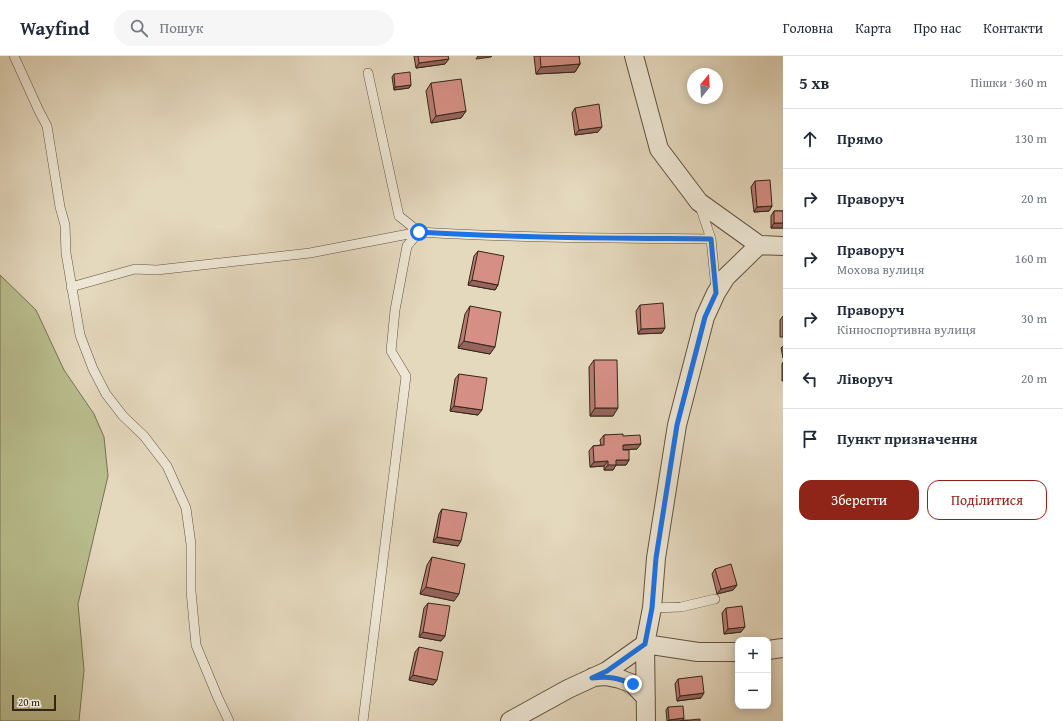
<!DOCTYPE html>
<html lang="uk">
<head>
<meta charset="utf-8">
<style>
	body { margin:0; font-family:"Gentium Book Plus",serif; background:#f6f6f7; color:#1f2937 }
	.controls { position:absolute; right:12px; bottom:12px; display:grid; overflow:hidden; border-radius:8px; box-shadow:0 2px 10px #0003 }
	.controls button { width:36px; height:36px; display:grid; place-items:center; padding:0; border:0; border-bottom:1px solid #e0e1e3; background:#fff; color:#1f2937; font:20px sans-serif }
	.compass { position:absolute; left:687px; top:12px; width:36px; height:36px; border-radius:50%; background:#fff; box-shadow:0 2px 10px #0003; rotate:18deg }
	.scale { position:absolute; left:12px; bottom:10px; width:44px; box-sizing:border-box; padding-left:4px; border:2px solid #342518; border-top:0; font-size:11px; line-height:14px; white-space:nowrap; color:#342518; -webkit-text-stroke:3px #ede6d4; paint-order:stroke }
	.stop { position:absolute; width:12px; height:12px; margin:-9px; border:3px solid #1a73e8; border-radius:50%; background:#fff }
	.stop.end { background:#1a73e8; border-color:#fff; box-shadow:0 1px 4px #0008 }
	.list { margin:0; padding:0; list-style:none }
	h2 { display:flex; justify-content:space-between; align-items:center; height:52px; margin:0; padding:0 16px; font-size:17px }
	h2 small { font-size:13px; font-weight:400; color:#747a83 }
	.list li { display:grid; grid-template-columns:26px 1fr auto; gap:12px; align-items:center; box-sizing:border-box; height:60px; padding:0 16px; border-top:1px solid #e0e1e3 }
	.list b { display:block; font-size:15px; white-space:nowrap }
	.list p { margin:0; font-size:13px; white-space:nowrap; color:#747a83 }
	.list em { font-size:13px; font-style:normal; color:#747a83 }
	.actions { display:flex; gap:8px; padding:12px 16px }
	.actions a { flex:1; padding:9px 0; border:1px solid #8f2418; border-radius:12px; text-align:center; font-size:14px; color:#8f2418 }
	.actions .main { background:#8f2418; color:#fff }
	.icon { flex:none; width:22px; height:22px; fill:none; stroke:currentColor; stroke-width:2; stroke-linecap:round; stroke-linejoin:round }
	.map { position:relative; flex:none; width:783px; height:665px; overflow:hidden }
	header { display:flex; align-items:center; gap:24px; box-sizing:border-box; height:56px; padding:0 20px; background:#fff; border-bottom:1px solid #e0e1e3 }
	header strong { font-size:19px }
	nav { display:flex; gap:22px; margin-inline-start:auto; font-size:14px }
	.search { width:280px; height:36px; background:#f6f6f7; display:flex; align-items:center; gap:10px; box-sizing:border-box; padding:0 14px; border-radius:22px; color:#747a83; font-size:15px }
	main { display:flex }
	aside { flex:1; background:#fff }
	.map>svg:first-child { display:block }
</style>
</head>
<body>
<header>
<strong>Wayfind</strong>
<div class="search"><svg class="icon" aria-label="search" viewBox="0 0 24 24"><circle cx="10" cy="10" r="6"/><path d="M15 15l6 6"/></svg>Пошук</div>
<nav><a>Головна</a><a>Карта</a><a>Про нас</a><a>Контакти</a></nav>
</header>
<main>
<div class="map">
<svg width="783" height="665" viewBox="0 0 783 665">
	<rect width="100%" height="100%" fill="#e4d8bd"/>
	<filter id="stains"><feTurbulence type="fractalNoise" baseFrequency=".005" numOctaves="4"/><feColorMatrix values="0 0 0 0 .2 0 0 0 0 .09 0 0 0 0 .02 0 0 0 .5 -.17"/></filter>
	<radialGradient id="worn" r=".72"><stop offset=".6" stop-color="#630" stop-opacity="0"/><stop offset="1" stop-color="#630" stop-opacity=".3"/></radialGradient>
	<path fill="#b9bd8e" stroke="#767153" d="M0,219l36,35 28,60 30,44 10,23 4,39 -30,128 6,66 -5,51h-79z"/>
	<g fill="none" stroke-linecap="round" stroke-linejoin="round">
		<g stroke="#605241" stroke-width="10">
			<path id="lane" d="M14,0l25,55 8,15 13,81 5,18 1,28 14,82 13,34 13,25 17,22 21,20 23,30 19,42 5,36v47l5,54 22,53 11,23
				M368,17l31,143 20,16
				M700,150l11,33 5,50
				M71,231l64,-18 22,1 153,-17 109,-21
				M652,552l29,-1 34,-8
				M363,665l43,-345 -15,-25 4,-41 12,-64 12,-14c97,6 195,6 292,7"/>
		</g>
		<g stroke="#605241" stroke-width="20">
			<path id="street" d="M634,0l25,93 40,53 60,43 -33,32 -10,16 -11,24 -28,108 -21,133 -4,50 -7,36 1,77
				M759,189l24,1
				M768,594l15,-2
				M593,621l13,-1 14,3 13,5 13,14
				M510,665l58,-32 39,-18 38,-27 53,8h40"/>
		</g>
		<use href="#lane" stroke="#ede6d4" stroke-width="9"/>
		<use href="#street" stroke="#ede6d4" stroke-width="18"/>
	</g>
	<path fill="#b77b72" stroke="#342518" d="M414,0h34l-3,8 -29,4z
		M534,0h45l1,8 -5,8 -39,2z
		M394,18l17,11 -2,3 -15,2 -2,-13z
		M431,27l35,28 -5,7 -30,5 -5,-32z
		M575,52l23,24 -23,3 -3,-22z
		M755,125l17,25 -3,5 -15,1 -3,-25z
		M774,155h9v17h-12v-12z
		M478,195l20,34 -3,5 -27,-5 6,-29z
		M640,249l22,28 -24,1 -2,-23z
		M470,250l20,48 -32,-6 7,-34z
		M783,260v21h-3v-17z
		M783,290v12l-2,-10z
		M594,304l19,56h-23l-1,-49z
		M783,306v19h-1v-17z
		M459,318l19,41 -28,-4 5,-32z
		M604,379l19,1 14,13 -14,1 6,10 -3,5h-10l-3,5h-9v-4l-14,1 -1,-16 4,-5 8,-1 -1,-5z
		M442,453l16,37 -25,-4 6,-28z
		M432,501l22,44 -34,-7 7,-29z
		M715,513l22,16 -4,5 -16,4 -5,-20z
		M428,547l17,33 -4,5 -22,-4 5,-29z
		M726,552l15,24 -17,2 -2,-21z
		M419,591l18,33 -4,5 -24,-5 6,-28z
		M678,623l23,19 -24,3 -2,-17z
		M668,651l16,11 -1,2 17,1h-33l-1,-11z"/>
	<path fill="#95645d" stroke="#342518" d="M478,0h14l-1,1 -15,2z
		M449,3l-4,5 -29,4 3,-5z
		M580,8l-5,8 -39,2 5,-7z
		M411,29l-2,3 -15,2 1,-3z
		M466,55l-5,7 -30,5 5,-7z
		M602,71l-4,5 -23,3 4,-5z
		M772,150l-3,5 -15,1 3,-5z
		M774,167h9v5h-12z
		M472,224l26,5 -3,5 -27,-5z
		M665,272l-3,5 -24,1 3,-5z
		M464,285l31,6 -5,7 -32,-6z
		M454,350l28,4 -4,5 -28,-4z
		M595,352h23l-5,8h-23z
		M641,388l-4,5 -17,1 3,-5z
		M616,404h13l-3,5h-10l-3,5h-9l4,-5z
		M608,405l-4,5 -14,1 4,-5z
		M437,481l24,4 -3,5 -25,-4z
		M737,529l-4,5 -16,4 4,-5z
		M426,531l33,7 -5,7 -34,-7z
		M745,571l-4,5 -17,2 4,-5z
		M423,576l22,4 -4,5 -22,-4z
		M413,619l24,5 -4,5 -24,-5z
		M704,637l-3,5 -24,3 3,-5z
		M684,662l-2,3h-14l1,-1z"/>
	<path fill="#d58f85" stroke="#342518" d="M418,0h30l1,3 -30,4z
		M540,0h39l1,8 -39,3z
		M410,16l1,13 -16,2 -1,-13z
		M461,23l5,32 -30,5 -5,-33z
		M599,48l3,23 -23,3 -4,-22z
		M770,124l2,26 -15,1 -2,-26z
		M774,155h9v12h-9z
		M478,195l26,5 -6,29 -26,-5z
		M663,247l2,25 -24,1 -1,-24z
		M470,250l31,6 -6,35 -31,-6z
		M594,304h23l1,48h-23z
		M459,318l28,4 -5,32 -28,-4z
		M623,378v2l17,-1 1,9 -18,1v5h6v10h-13v5h-8v-4l-14,1 -1,-16 11,-1v-10z
		M442,453l25,4 -6,28 -24,-4z
		M432,501l33,7 -6,30 -33,-7z
		M731,508l6,21 -16,4 -6,-20z
		M428,547l22,3 -5,30 -22,-4z
		M742,550l3,21 -17,2 -2,-21z
		M419,591l24,5 -6,28 -24,-5z
		M702,620l2,17 -24,3 -2,-17z
		M683,650l1,12 -15,2 -1,-13z
		M700,663v2h-20z"/>
	<g fill="none" stroke-linecap="round" stroke-linejoin="round">
		<path stroke="#1a73e8" stroke-width="5" d="M419,176c97,6 195,6 292,7l5,54 -11,24 -28,108 -21,133 -4,50 -7,36 -38,27 -15,7c18,-2 25,0 41,6"/>
	</g>
	<rect width="100%" height="100%" filter="url(#stains)"/>
	<rect width="100%" height="100%" fill="url(#worn)"/>
</svg>
<div class="controls">
<button>+</button>
<button>−</button>
</div>
<svg class="compass" viewBox="-18 -18 36 36"><path d="M0-13l5 13h-10z" fill="#e53935"/><path d="M0 13l5-13h-10z" fill="#747a83"/></svg>
<div class="scale">20 m</div>
<div class="stop" style="left:419px;top:176px"></div>
<div class="stop end" style="left:633px;top:628px"></div>
</div>
<aside>
<h2>5 хв<small>Пішки · 360 m</small></h2>
<ul class="list">
<li><svg class="icon" aria-label="ahead" viewBox="0 0 24 24"><path d="M12 20V5M6 11l6-6 6 6"/></svg><div><b>Прямо</b></div><em>130 m</em></li>
<li><svg class="icon" aria-label="right" viewBox="0 0 24 24"><path d="M7 20v-9h11M14 6l5 5-5 5"/></svg><div><b>Праворуч</b></div><em>20 m</em></li>
<li><svg class="icon" aria-label="right" viewBox="0 0 24 24"><path d="M7 20v-9h11M14 6l5 5-5 5"/></svg><div><b>Праворуч</b><p>Мохова вулиця</p></div><em>160 m</em></li>
<li><svg class="icon" aria-label="right" viewBox="0 0 24 24"><path d="M7 20v-9h11M14 6l5 5-5 5"/></svg><div><b>Праворуч</b><p>Кінноспортивна вулиця</p></div><em>30 m</em></li>
<li><svg class="icon" aria-label="left" viewBox="0 0 24 24"><path d="M17 20v-9H6M10 6l-5 5 5 5"/></svg><div><b>Ліворуч</b></div><em>20 m</em></li>
<li><svg class="icon" aria-label="arrive" viewBox="0 0 24 24"><path d="M6 21V4h12l-3 4 3 4H6"/></svg><div><b>Пункт призначення</b></div></li>
</ul>
<div class="actions"><a class="main">Зберегти</a><a>Поділитися</a></div>
</aside>
</main>
</body>
</html>
